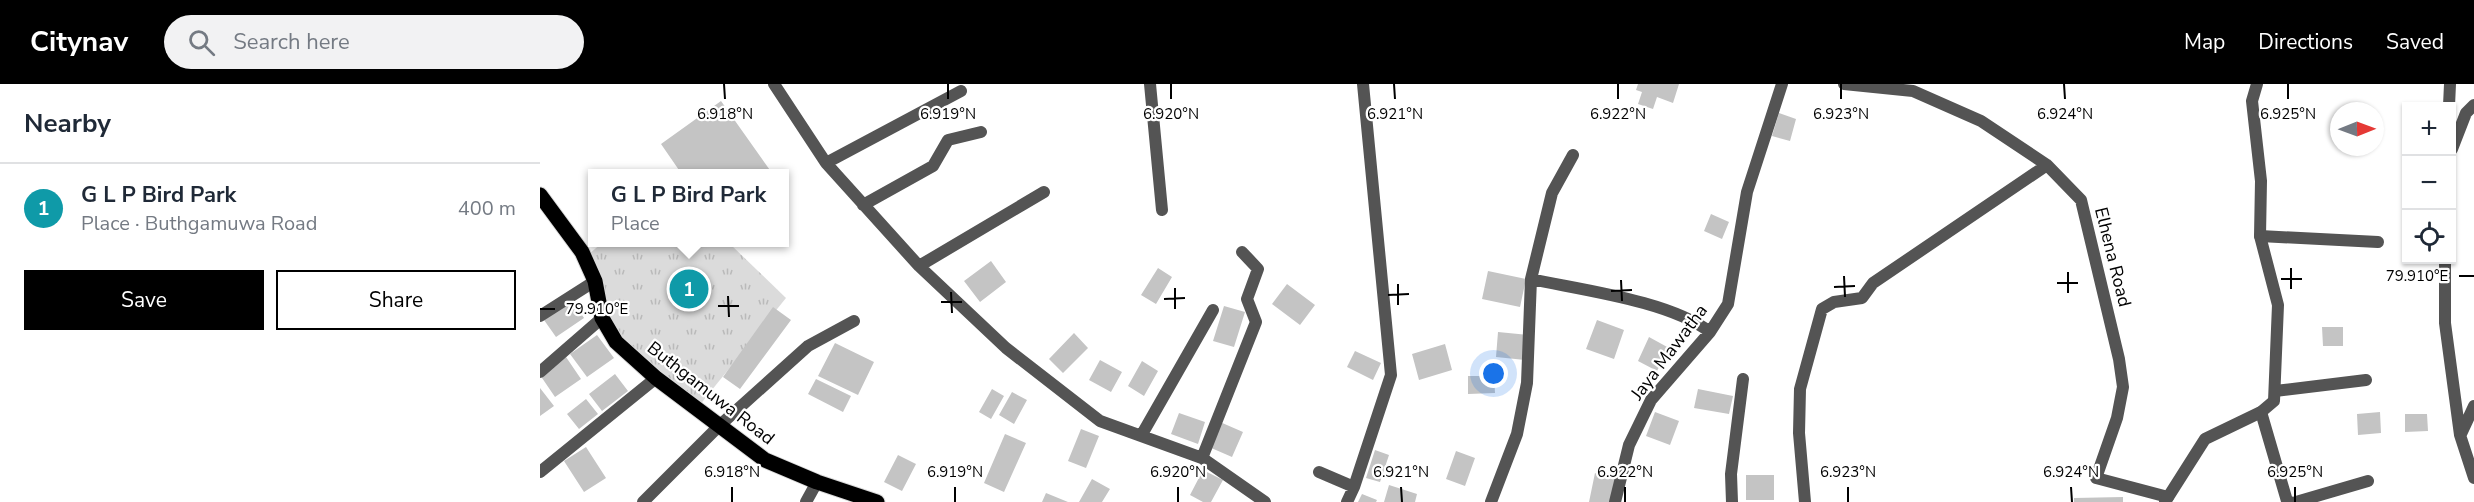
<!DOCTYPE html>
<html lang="en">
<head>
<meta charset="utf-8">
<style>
	body { margin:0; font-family:"Nunito Sans",sans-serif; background:#f2f2f3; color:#1f2937 }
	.controls { position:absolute; right:18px; top:18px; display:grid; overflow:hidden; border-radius:0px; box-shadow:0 2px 4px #0004 }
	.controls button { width:54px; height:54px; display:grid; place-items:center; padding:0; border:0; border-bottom:2px solid #e0e1e3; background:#fff; color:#1f2937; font:30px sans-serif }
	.compass { position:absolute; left:1790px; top:18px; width:54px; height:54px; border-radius:50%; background:#fff; box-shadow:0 2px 4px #0004; rotate:89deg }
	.you { position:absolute; left:954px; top:290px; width:21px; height:21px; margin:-15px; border:4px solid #fff; border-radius:50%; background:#1a73e8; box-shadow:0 0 0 9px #1a73e833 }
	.badge { display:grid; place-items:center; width:39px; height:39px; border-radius:50%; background:#000; color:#fff; font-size:20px; font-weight:700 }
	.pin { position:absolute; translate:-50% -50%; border:3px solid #fff; box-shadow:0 2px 6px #0006 }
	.popup { position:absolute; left:48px; top:85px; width:201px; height:78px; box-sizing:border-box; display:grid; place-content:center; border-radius:0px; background:#fff; filter:drop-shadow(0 2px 4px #0005); font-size:20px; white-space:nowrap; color:#747a83 }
	.popup b { font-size:22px; color:#1f2937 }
	.popup::after { content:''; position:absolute; left:50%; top:100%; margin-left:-12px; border:12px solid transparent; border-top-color:#fff }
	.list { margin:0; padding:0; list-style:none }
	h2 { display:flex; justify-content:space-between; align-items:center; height:78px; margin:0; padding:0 24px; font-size:26px }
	h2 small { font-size:20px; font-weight:400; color:#747a83 }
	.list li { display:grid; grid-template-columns:39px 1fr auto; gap:18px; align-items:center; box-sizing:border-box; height:90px; padding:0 24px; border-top:2px solid #e0e1e3 }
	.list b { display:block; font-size:22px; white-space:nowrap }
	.list p { margin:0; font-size:20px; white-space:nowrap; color:#747a83 }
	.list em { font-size:20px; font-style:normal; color:#747a83 }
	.actions { display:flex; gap:12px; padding:18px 24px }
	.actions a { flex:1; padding:14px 0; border:2px solid #000; border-radius:0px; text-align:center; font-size:21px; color:#000 }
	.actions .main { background:#000; color:#fff }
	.icon { flex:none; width:33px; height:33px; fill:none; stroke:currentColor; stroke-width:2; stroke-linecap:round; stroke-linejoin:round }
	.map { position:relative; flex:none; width:1934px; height:418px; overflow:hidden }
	header { display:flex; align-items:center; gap:36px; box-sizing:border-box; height:84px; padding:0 30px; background:#000; color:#fff }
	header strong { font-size:28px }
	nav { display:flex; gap:33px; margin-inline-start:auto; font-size:21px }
	.search { width:420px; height:54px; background:#f2f2f3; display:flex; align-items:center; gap:15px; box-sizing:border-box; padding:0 21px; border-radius:33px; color:#747a83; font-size:22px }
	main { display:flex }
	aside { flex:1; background:#fff }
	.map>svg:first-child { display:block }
</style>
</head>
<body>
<header>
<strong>Citynav</strong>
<div class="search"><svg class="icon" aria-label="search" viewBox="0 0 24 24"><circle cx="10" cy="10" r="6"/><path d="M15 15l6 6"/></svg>Search here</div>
<nav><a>Map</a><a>Directions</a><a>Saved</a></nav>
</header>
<main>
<aside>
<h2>Nearby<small></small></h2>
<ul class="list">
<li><span class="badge" style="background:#0f9aa8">1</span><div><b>G L P Bird Park</b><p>Place · Buthgamuwa Road</p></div><em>400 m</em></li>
</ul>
<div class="actions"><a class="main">Save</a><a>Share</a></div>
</aside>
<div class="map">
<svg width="1934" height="418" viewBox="0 0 1934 418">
	<defs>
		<pattern id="grass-tufts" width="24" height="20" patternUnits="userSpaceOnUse" patternTransform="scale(1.5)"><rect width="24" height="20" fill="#dbdbdb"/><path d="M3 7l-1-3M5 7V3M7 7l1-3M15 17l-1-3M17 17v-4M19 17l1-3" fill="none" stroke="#bababa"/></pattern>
	</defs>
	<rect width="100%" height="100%" fill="#fff"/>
	<path fill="url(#grass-tufts)" d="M62,159h127l57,55 -87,108 -80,-67 -13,-22 -17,-63z"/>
	<path fill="#c4c4c4" d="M1098,0h41l-6,19 -16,-6 -4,12 -15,-5 4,-12 -6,-2z
		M181,17l51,72h-91l-20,-29z
		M1239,29l17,6 -6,22 -18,-5z
		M1171,130l18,8 -7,17 -18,-8z
		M451,177l15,21 -26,20 -16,-21z
		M618,184l14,9 -16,27 -15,-9z
		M948,187l38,8 -6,28 -38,-8z
		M747,200l28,21 -15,20 -28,-21z
		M32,216l12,18 -28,19 -12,-17z
		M684,222l21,6 -11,35 -21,-6z
		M233,223l18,13 -51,69 -17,-12z
		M1057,236l27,10 -10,29 -28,-10z
		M1782,243h21v19h-20z
		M958,248l30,3 -3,25 -29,-3z
		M534,249l14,15 -25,25 -14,-14z
		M57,251l17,23 -27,19 -17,-23z
		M1109,253l20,11 -12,23 -19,-10z
		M295,259l39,19 -16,33 -40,-19z
		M905,260l7,26 -33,10 -7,-26z
		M815,267l26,12 -8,17 -26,-13z
		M26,273l15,22 -26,18 -15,-22z
		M560,276l22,12 -11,20 -22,-12z
		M602,277l16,10 -14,25 -16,-10z
		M75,290l13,17 -26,20 -13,-17z
		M928,292h26l1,17 -27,1z
		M276,295l35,17 -8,16 -35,-18z
		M0,304l14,18 -14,10z
		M452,305l12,7 -13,23 -12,-7z
		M1158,305l35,7 -4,18 -35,-6z
		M472,308l15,8 -13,24 -15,-9z
		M46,315l12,15 -19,15 -12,-15z
		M1115,328l24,9 -9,24 -24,-9z
		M1840,328l1,21 -23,2 -1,-21z
		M639,329l26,9 -7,22 -27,-10z
		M1865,330h22l1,17 -23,1z
		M680,338l23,10 -11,25 -23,-10z
		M541,345l18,7 -13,32 -18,-7z
		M465,350l21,9 -22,49 -20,-9z
		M46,363l20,31 -22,14 -20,-31z
		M835,366l14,5 -9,27 -14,-4z
		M916,367l19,7 -10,28 -19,-7z
		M358,371l18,9 -14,27 -18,-9z
		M663,386l20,10 -12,22h-8l-13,-7z
		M1055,389l21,5 -5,24h-22z
		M1206,391h28v25h-28z
		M552,395l18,10 -8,13h-23z
		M849,401l28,9 -2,8h-31z
		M506,409l22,9h-26z
		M822,410l15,6 -1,2h-18z
		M1583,413v5h-49v-4z"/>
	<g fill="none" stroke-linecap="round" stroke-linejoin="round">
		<g stroke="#dbdbdb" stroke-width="17">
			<path id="primary" d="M0,111l42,57 13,29 7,37 14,24 40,36 109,82 52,22 60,20"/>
		</g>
		<path stroke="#545454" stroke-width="12" d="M234,0l52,79 93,103 87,82 94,73 102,37 63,44
			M610,0l12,126
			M1304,0l69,7 68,30 66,44 34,35 38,159 4,28 -6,31 -21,60 72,19
			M1909,22l1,-22
			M1912,65l14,-36 8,-8
			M286,79l135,-72
			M323,121l70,-39 15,-26 33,-8
			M1720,152l118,6
			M1905,176v63l15,112 14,43
			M379,182l125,-74
			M991,195c51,11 139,22 179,53
			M0,232l55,-35
			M0,288l62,-54
			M1735,307l91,-11
			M1721,328l26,89 3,1
			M1921,350l13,-28
			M601,352l72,-126
			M662,374l54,-136 -9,-23 11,-30 -16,-17
			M0,388l116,-94
			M779,388l35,15
			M103,418l76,-76 89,-80 46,-25
			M266,418l11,-20
			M807,418l7,-15 37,-112 -28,-291
			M951,418l26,-68 10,-51 4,-104 21,-86 21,-38
			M1075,418l14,-57 22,-45 59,-68 18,-28 19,-112 35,-108
			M1192,418l-1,-28 12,-95
			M1265,418l-6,-69 1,-44 22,-80 12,-7 28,-4 11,-15 174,-118
			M1756,418l72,-21"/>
		<path stroke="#545454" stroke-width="12" d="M1625,418l40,-63 56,-27 13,-11 4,-96 -18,-69 1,-55 -9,-80 5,-17"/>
		<use href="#primary" stroke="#000" stroke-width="15"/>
	</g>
	<path fill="none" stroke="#000" stroke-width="2" d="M184,0l1,15M408,0v15M631,0v15M854,0l1,15M1078,0v15M1301,0v15M1524,0l1,15M1748,0v15M1751,184v21M1528,188v21M1304,192l1,21M1919,192h15M1741,195h21M1081,196l1,21M1517,199h21M858,200v21M1294,203l21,-1M635,204v21M1071,207l21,-1M411,208l1,21M848,211l21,-1M188,212l1,21M624,215l21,-1M401,218h21M178,222h21M0,225h15M192,403v15M415,403v15M638,403v15M861,403l1,15M1085,403v15M1308,403v15M1531,403l1,15M1755,403v15"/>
	<g text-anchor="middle" stroke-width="4.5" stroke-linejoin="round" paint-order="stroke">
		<g font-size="18" fill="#000" stroke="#fff">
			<text transform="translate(1573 173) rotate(76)" y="6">Elhena Road</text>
			<text transform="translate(1129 268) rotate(-53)" y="6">Jaya Mawatha</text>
			<text transform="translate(171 309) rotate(38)" y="6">Buthgamuwa Road</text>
		</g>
	</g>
	<g font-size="15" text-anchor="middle" fill="#000" stroke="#fff" stroke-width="4.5" stroke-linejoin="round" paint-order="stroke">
		<text x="185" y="35">6.918°N</text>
		<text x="408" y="35">6.919°N</text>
		<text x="631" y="35">6.920°N</text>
		<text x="855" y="35">6.921°N</text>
		<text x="1078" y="35">6.922°N</text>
		<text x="1301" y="35">6.923°N</text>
		<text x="1525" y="35">6.924°N</text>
		<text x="1748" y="35">6.925°N</text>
		<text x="1877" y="197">79.910°E</text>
		<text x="57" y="230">79.910°E</text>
		<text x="192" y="393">6.918°N</text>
		<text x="415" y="393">6.919°N</text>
		<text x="638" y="393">6.920°N</text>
		<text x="861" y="393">6.921°N</text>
		<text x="1085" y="393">6.922°N</text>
		<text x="1308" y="393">6.923°N</text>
		<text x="1531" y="393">6.924°N</text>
		<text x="1755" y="393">6.925°N</text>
	</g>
</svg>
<div class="controls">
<button>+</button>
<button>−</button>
<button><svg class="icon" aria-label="locate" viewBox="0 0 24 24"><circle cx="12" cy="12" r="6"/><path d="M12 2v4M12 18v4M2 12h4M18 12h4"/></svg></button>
</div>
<svg class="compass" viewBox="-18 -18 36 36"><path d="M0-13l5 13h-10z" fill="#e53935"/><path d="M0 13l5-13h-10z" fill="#747a83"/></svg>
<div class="you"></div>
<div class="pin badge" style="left:149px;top:205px;background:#0f9aa8">1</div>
<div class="popup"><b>G L P Bird Park</b>Place</div>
</div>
</main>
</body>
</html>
